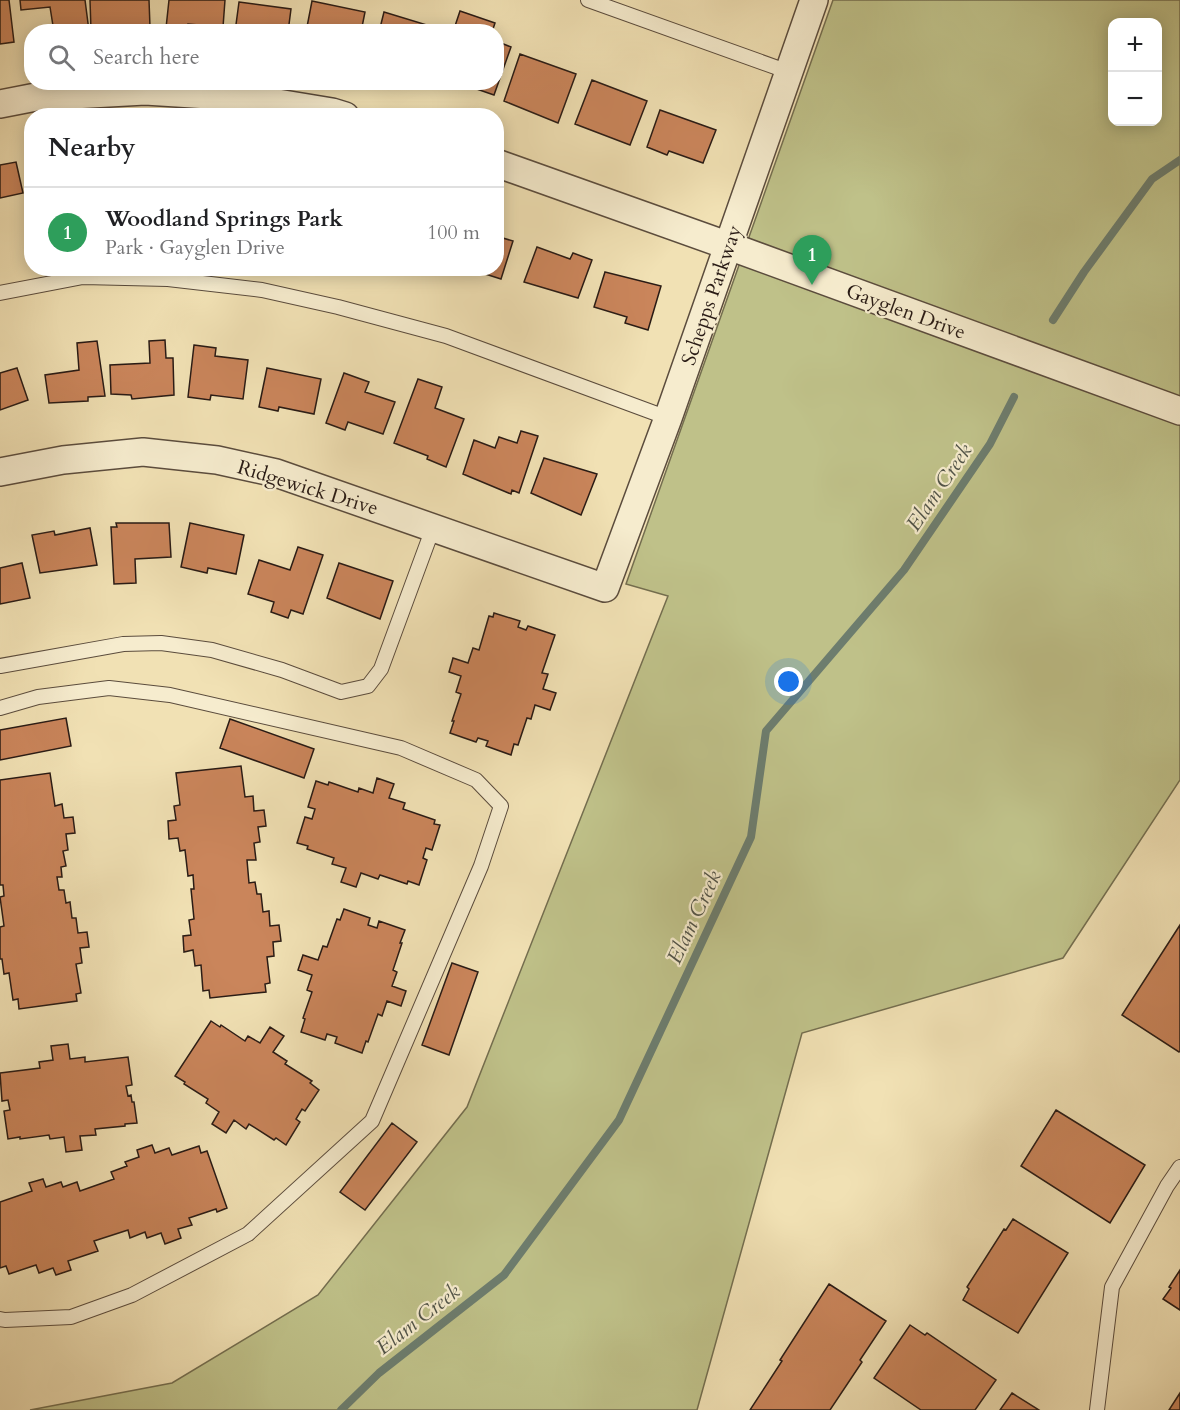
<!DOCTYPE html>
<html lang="en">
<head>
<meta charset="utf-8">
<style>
	body { margin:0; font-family:Cardo,serif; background:#f6f6f6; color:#202124 }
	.controls { position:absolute; right:18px; top:18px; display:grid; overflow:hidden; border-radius:12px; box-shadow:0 3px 15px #0003 }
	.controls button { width:54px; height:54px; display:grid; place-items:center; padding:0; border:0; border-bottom:2px solid #e0e0e0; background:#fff; color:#202124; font:30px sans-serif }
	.you { position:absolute; left:789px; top:682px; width:21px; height:21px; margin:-15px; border:4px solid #fff; border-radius:50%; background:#1a73e8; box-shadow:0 0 0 9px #1a73e833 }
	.badge { display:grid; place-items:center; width:39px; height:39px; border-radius:50%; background:#0f766e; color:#fff; font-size:20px; font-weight:700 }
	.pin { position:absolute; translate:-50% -50px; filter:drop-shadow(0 2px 3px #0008) }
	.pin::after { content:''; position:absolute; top:32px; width:21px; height:18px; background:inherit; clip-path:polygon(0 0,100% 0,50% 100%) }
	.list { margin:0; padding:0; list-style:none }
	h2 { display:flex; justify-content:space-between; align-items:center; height:78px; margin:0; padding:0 24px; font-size:26px }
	h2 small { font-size:20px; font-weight:400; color:#757577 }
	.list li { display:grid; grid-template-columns:39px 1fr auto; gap:18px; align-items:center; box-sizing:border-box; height:90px; padding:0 24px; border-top:2px solid #e0e0e0 }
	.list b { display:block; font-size:22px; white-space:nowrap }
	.list p { margin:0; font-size:20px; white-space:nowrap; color:#757577 }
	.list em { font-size:20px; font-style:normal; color:#757577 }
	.icon { flex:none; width:33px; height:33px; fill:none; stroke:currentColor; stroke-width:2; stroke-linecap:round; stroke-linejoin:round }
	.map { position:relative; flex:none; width:1180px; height:1410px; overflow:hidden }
	.search { position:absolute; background:#fff; box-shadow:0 3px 15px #0003; left:24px; top:24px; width:480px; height:66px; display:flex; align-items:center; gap:15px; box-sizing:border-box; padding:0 21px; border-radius:24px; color:#757577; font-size:22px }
	.panel { position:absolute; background:#fff; box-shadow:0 3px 15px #0003; left:24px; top:108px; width:480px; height:168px; border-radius:24px }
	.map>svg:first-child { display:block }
</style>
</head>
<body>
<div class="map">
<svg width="1180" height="1410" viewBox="0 0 1180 1410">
	<rect width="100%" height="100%" fill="#f1e1b4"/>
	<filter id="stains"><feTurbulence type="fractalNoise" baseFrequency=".00333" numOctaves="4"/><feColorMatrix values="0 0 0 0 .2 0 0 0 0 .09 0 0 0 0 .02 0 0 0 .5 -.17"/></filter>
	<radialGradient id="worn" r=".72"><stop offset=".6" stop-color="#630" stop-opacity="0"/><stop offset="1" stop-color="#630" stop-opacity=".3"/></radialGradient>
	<path fill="#bfc189" stroke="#746e4f" stroke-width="1.5" fill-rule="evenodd" d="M833,0h347v780l-117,178 -261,75 -105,377h-667l142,-27 146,-88 149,-188 201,-511 -42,-12zM1112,22h46v100h-46z"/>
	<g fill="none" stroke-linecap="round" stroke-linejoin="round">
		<path stroke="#6d7d6e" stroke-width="8" d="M1053,320l31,-48 68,-93 28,-19
			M341,1410l38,-37 125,-98 115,-155 132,-283 15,-106 138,-161 86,-126 24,-47"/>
	</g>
	<path fill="#ca855b" stroke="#291b15" stroke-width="1.5" d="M0,0h9l5,42 -14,2z
		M20,0h65l4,31 -35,1 -4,-25 -29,3z
		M90,0h59l1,27 -59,3z
		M169,0h56l-2,27 -35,-3v6l-22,-2z
		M312,1l53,11 -4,20h-55z
		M239,2l52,7 -3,23h-53z
		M460,11l35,12 -3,9h-39z
		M384,12l56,17v3h-61z
		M496,41l15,6 -17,48 -26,-9 1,-4h27z
		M520,54l56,20 -18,49 -54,-22z
		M592,80l55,21 -17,44 -55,-21z
		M660,110l56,20 -13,33 -34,-12 -2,4 -20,-8z
		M16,162l7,31 -23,5v-33z
		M496,236l17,5 -12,38 -19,-6 1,-5h13z
		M537,247l33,12 3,-6 19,7 -14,38 -54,-16z
		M605,272l56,14 -13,44 -23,-7 2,-6 -33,-10z
		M165,340l1,18h7l1,37 -42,4 -1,-4 -20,-1 -1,-29 40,-2 -1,-22z
		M97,341l8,55 -17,1v4l-39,2 -4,-28 34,-5 -2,-27z
		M194,345l22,3 -1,8 33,4 -5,39 -32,-4 -1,5 -22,-3z
		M17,368l11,32 -28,10v-37z
		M267,368l54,11 -7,35 -35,-7 -1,4 -19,-4z
		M344,373l25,9 -4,10 30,10 -12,32 -35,-12 -3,8 -19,-7z
		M418,379l24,8 -7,21 29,11 -18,48 -19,-8 1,-3 -34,-13z
		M521,431l17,5 -19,57 -7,-3 -1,4 -48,-20 11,-34 21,8 4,-11 18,6z
		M544,458l53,16 -16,41 -50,-22z
		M116,523h53l2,34 -36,2 1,24 -22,1 -3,-57h6z
		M190,523l54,12 -8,39 -28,-6 -1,5 -26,-6z
		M90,528l7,37 -57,8 -8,-38 22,-4 1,4z
		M298,547l25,8 -20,59 -12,-4 -3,8 -17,-6 3,-10 -26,-8 11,-34 31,10z
		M22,563l8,35 -30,6v-36z
		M339,563l54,18 -13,38 -53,-21z
		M494,613l26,8 -2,6 8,3 2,-4 27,9 -13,38 6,1 -5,15 13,4 -6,17 -15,-5 -4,14 -4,-1 -9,27 -4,-1 -3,11 -25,-9 2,-5 -10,-3 -2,4 -26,-9 4,-12h-2l9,-27 -5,-2 5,-16 -12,-4 4,-14 15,5 5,-15 6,2 10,-34 4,1z
		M66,718l5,28 -71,14v-30z
		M230,719l84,30 -10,29 -84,-30z
		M241,766l4,31 8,-1 1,15 10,-1 2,16 -8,1 2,15 -6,1 2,17h-9l2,23 6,-1 2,12h4l2,18 6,-1 1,15 9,-1 2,16 -8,1 1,14 -7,1 3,26 -5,1 1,8 -56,6 -1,-8 -6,1 -2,-26 -6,1 -2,-16 -9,2 -1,-16 8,-1 -2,-15 5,-1 -3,-30h3l-1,-14 -5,1 -3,-26 -5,1 -2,-13 -9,1 -1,-18 8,-1 -2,-14 6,-1 -4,-32z
		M50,773l5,33 7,-2 2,14 9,-1 2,16 -9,1 2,16 -5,1 3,15 -5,1 1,10h-5l2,13h5l2,13 4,-1 2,16h4l2,15 9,-1 2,15 -9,1 2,15 -6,1 5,29 -5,1 1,7 -58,8 -1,-10 -5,1 -4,-27 -5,1 -2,-15h-2v-32l4,-1 -4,-29 4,-1 -1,-11h-3v-105z
		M377,778l17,6 -5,14 16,5 -2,6 32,11 -1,4 6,1 -8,25 -6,-2 -3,10 4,2 -8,25 -11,-4 -1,3 -27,-9 -2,4 -17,-6 -5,14 -15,-5 5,-14 -14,-4 2,-6 -27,-9 1,-3 -11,-3 8,-26 7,2 3,-10 -7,-2 8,-26 12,4 1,-3 29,10 1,-4 14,5z
		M344,909l26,9 -2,7 9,3 2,-7 26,9 -5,13h2l-9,27 4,2 -5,14 14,5 -5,15 -14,-5 -5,15 -4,-2 -10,28 -2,-1 -4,12 -27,-10 2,-6 -10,-3 -2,6 -24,-8 4,-13 -2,-1 9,-26 -5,-2 5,-15 -14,-5 5,-15 15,5 5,-14 4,1 10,-28 3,1z
		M1180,925v126l-1,1 -57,-37z
		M452,963l26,9 -29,83 -27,-10z
		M211,1021l9,6 1,-2 24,16 3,-5 12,7 10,-16 14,9 -11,16 14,9 -2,3 27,17 -2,2 9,7 -14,21 -3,-2 -6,10 4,3 -14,23 -10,-7 -2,2 -25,-16 -3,5 -12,-9 -8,13 -14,-9 7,-12 -13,-9 2,-4 -24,-15 1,-2 -10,-6z
		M68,1044l2,15 15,-2v5l43,-5 4,28 -6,1 2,10 3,-1 1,7h2l3,21 -12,1v2l-30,3 1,6 -16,1 2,14 -16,2 -2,-15 -14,2 -1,-4 -29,4v-2l-12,2 -4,-28 6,-1 -2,-10 -6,1 -2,-28 40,-5 -1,-6 14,-2 -2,-14z
		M1056,1110l89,55 -35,58 -89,-57z
		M392,1123l25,19 -52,68 -25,-18z
		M152,1145l3,8 14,-5 3,7 27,-9 2,7 6,-2 20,57 -10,4 -1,-3 -27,9 3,7 -14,4 3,9 -16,6 -4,-11 -14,5 -2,-6 -15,6 -2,-8 -34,11 4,10 -30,10 3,9 -15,5 -3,-7 -14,5 -3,-8 -27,9 -3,-8 -6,2v-66l32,-11 -3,-8 14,-4 3,8 15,-5 2,5 14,-5 3,9 34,-12 -3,-7 16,-6 -2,-4 14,-5 -2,-7z
		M1013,1219l55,34 -50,80 -55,-33 6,-11 -2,-2 37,-58 2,1z
		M1180,1270v40l-17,-11 8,-11 -2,-1z
		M829,1284l57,37 -26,39 2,2 -32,48h-80l32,-49 -2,-1z
		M910,1325l15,10 2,-2 69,47 -21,30h-54l-47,-32z
		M1012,1393l27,17h-39z
		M1180,1393v17h-11z"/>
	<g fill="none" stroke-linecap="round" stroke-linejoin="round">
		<g stroke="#5b4c3d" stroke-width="16">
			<path id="lane" d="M588,0l201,72
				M0,293l83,-16 85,2 94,11 76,17 108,29 222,82
				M0,666l123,-22 38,-1 51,7 70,20 59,22 27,-6 13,-17 52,-141
				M0,708l38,-11 71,-9 61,7 231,53 75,32 25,26 -20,60 -109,255 -124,113 -116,61 -61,22 -66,3 -5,-1
				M1097,1410l15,-123 55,-101 13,-19"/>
		</g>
		<g stroke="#5b4c3d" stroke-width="30">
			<path id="street" d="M0,104l36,-7 109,-6 96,6 91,15 13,4
				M496,163l233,83 451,165
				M0,472l63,-12 80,-8 74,8 59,13 329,115 63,-170 146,-418"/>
		</g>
		<use href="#lane" stroke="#f6ecce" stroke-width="14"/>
		<use href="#street" stroke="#f6ecce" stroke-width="27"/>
	</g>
	<g text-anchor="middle" stroke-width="4.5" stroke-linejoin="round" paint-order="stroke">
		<g font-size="20" fill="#291b15" stroke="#f6ecce">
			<text transform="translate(711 295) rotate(-71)" y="7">Schepps Parkway</text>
			<text transform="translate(906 311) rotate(20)" y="7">Gayglen Drive</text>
			<text transform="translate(308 487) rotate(17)" y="7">Ridgewick Drive</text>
		</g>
		<g font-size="21" font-style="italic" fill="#515449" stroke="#f6ecce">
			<text transform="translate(939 487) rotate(-56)" y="7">Elam Creek</text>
			<text transform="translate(694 917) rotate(-65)" y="7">Elam Creek</text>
			<text transform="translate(418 1319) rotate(-38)" y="7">Elam Creek</text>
		</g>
	</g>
	<rect width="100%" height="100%" filter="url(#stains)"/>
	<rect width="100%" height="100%" fill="url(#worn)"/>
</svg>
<div class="controls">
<button>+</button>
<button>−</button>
</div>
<div class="you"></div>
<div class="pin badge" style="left:812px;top:285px;background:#2e9e5b">1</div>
<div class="search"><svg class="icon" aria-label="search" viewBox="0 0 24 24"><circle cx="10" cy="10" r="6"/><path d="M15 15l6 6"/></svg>Search here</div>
<section class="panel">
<h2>Nearby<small></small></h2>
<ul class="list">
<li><span class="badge" style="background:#2e9e5b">1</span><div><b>Woodland Springs Park</b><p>Park · Gayglen Drive</p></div><em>100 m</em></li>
</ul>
</section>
</div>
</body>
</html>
